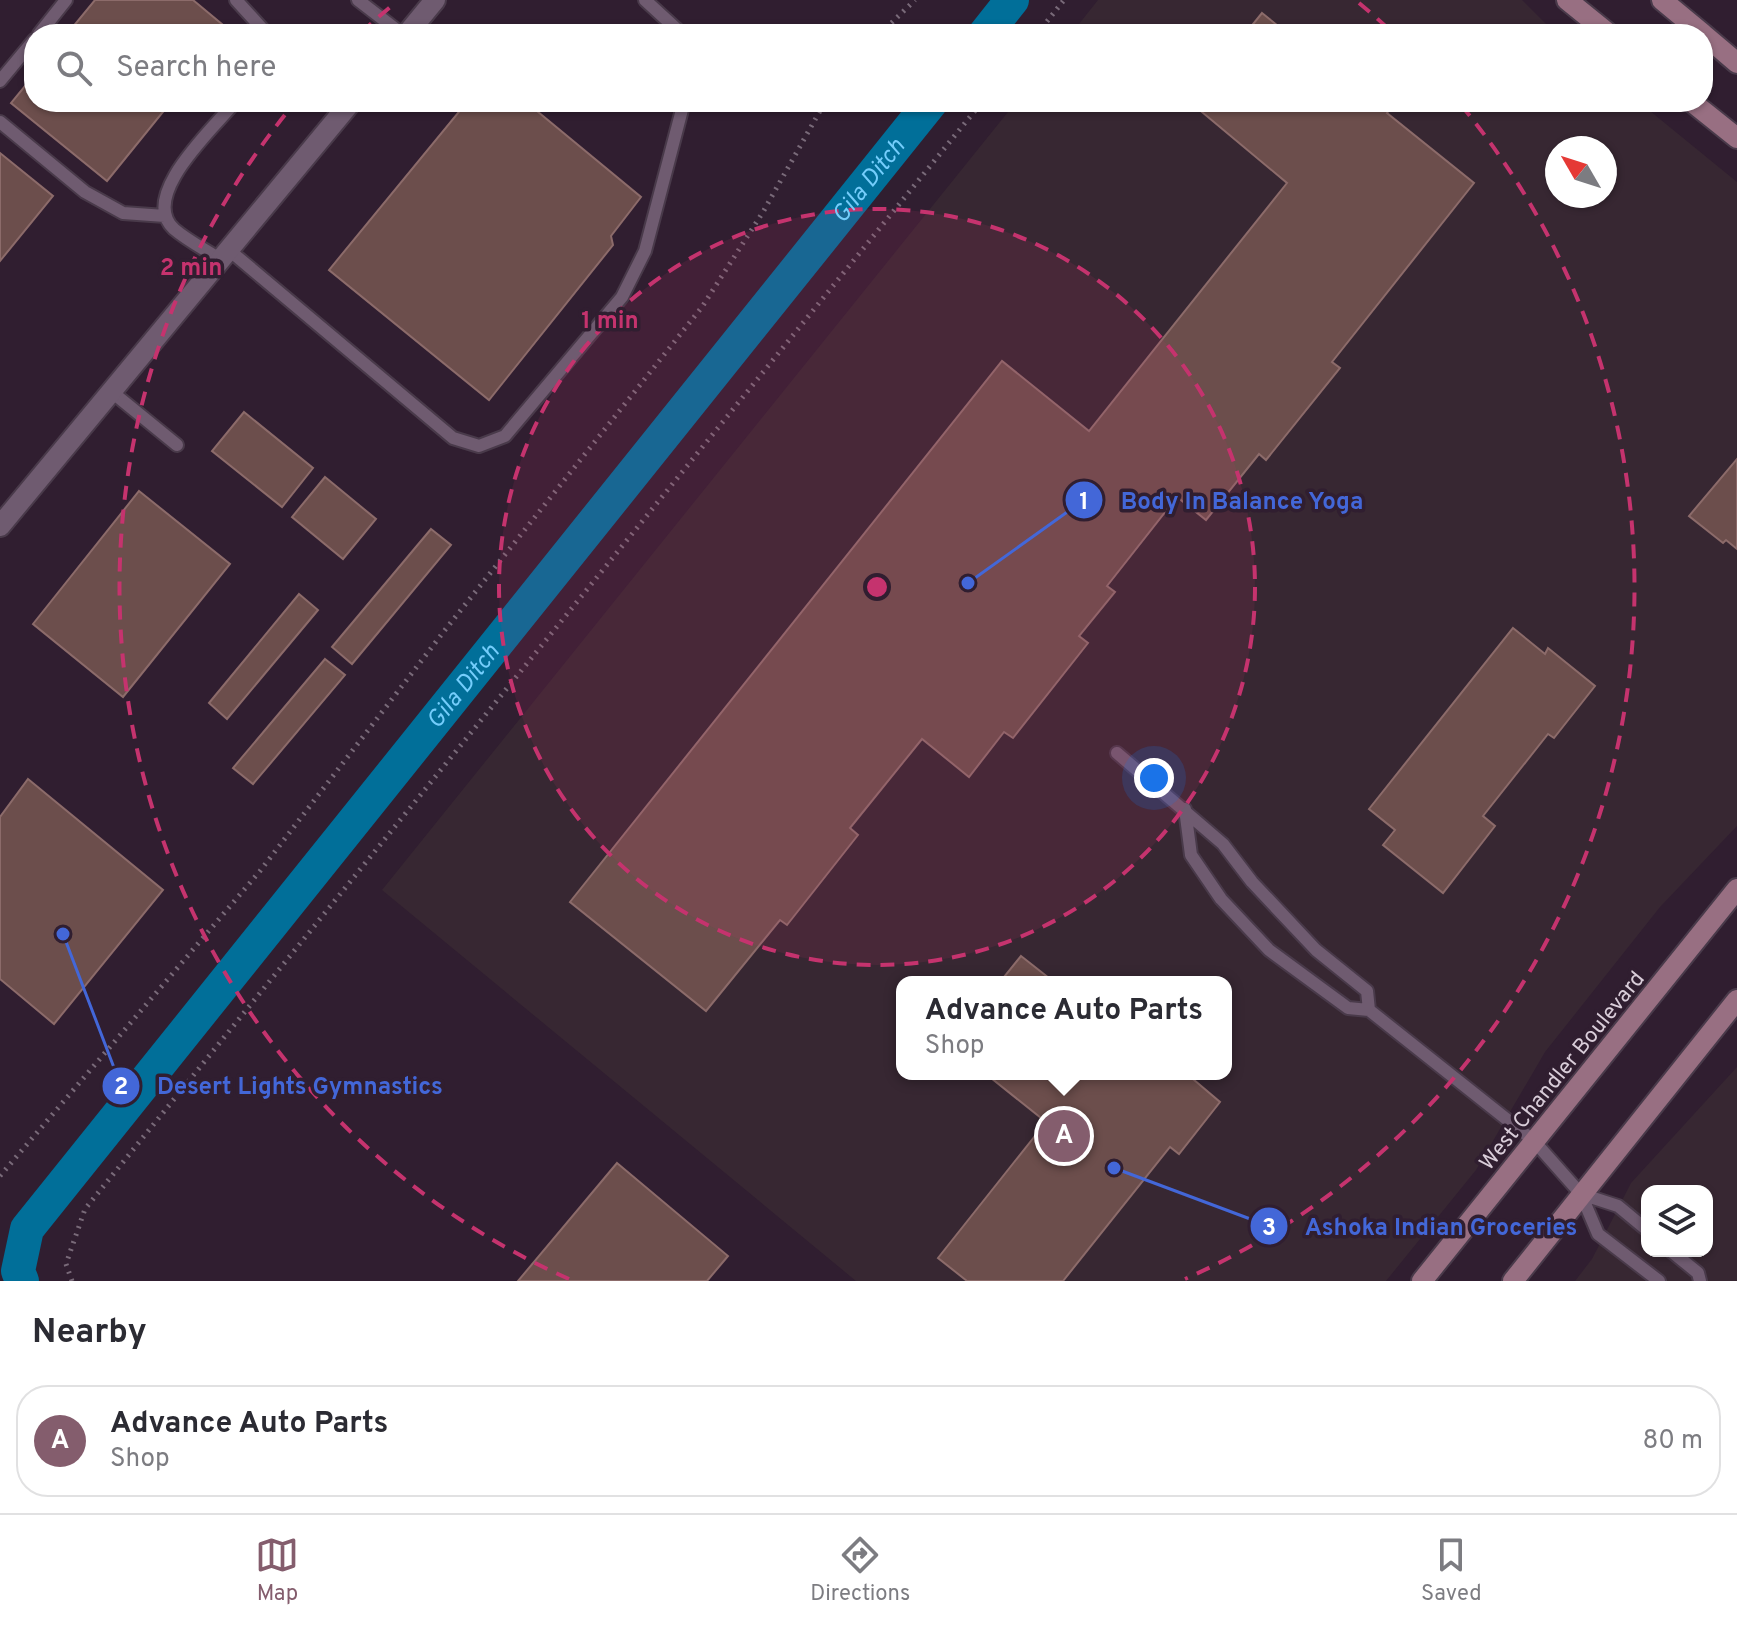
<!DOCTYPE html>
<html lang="en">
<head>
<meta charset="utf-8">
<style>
	body { margin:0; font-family:Overpass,sans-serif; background:#f7f7f7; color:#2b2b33 }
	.controls { position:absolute; right:24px; bottom:24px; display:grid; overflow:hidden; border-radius:16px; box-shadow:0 2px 6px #0004 }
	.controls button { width:72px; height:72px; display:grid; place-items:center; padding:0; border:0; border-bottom:2px solid #e1e1e2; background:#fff; color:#2b2b33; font:40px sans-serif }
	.compass { position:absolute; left:1545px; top:136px; width:72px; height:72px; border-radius:50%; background:#fff; box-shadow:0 2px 6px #0004; rotate:309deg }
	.you { position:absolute; left:1154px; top:778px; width:28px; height:28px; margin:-20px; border:6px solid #fff; border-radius:50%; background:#1a73e8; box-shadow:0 0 0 12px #1a73e833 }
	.badge { display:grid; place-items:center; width:52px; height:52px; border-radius:50%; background:#845d6d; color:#fff; font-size:26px; font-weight:700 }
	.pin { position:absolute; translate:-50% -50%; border:4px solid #fff; box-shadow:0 2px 8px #0006 }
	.popup { position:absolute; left:896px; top:976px; width:336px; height:104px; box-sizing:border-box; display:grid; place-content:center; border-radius:16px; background:#fff; filter:drop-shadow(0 2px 6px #0005); font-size:26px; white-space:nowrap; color:#7c7c81 }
	.popup b { font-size:30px; color:#2b2b33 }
	.popup::after { content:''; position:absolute; left:50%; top:100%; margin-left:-16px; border:16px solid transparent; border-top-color:#fff }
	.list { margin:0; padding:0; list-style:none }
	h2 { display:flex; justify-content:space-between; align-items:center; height:104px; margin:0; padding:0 32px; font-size:34px }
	h2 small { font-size:26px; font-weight:400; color:#7c7c81 }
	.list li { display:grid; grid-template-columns:52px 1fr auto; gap:24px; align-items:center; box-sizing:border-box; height:112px; margin:0 16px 16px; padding:0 16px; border:2px solid #e1e1e2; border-radius:32px }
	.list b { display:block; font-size:30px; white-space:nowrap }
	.list p { margin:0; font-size:26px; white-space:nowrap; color:#7c7c81 }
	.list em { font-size:26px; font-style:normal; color:#7c7c81 }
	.icon { flex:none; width:44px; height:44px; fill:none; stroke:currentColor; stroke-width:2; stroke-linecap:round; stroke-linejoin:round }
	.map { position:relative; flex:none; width:1737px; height:1281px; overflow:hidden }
	.search { position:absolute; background:#fff; box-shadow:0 2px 6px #0004; left:24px; right:24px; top:24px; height:88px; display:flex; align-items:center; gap:20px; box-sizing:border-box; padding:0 28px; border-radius:32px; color:#7c7c81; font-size:30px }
	.sheet { height:232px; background:#fff }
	nav { display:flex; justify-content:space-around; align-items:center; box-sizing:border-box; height:112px; border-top:2px solid #e1e1e2; background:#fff; font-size:22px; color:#7c7c81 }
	nav a { display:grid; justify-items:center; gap:4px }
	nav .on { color:#845d6d }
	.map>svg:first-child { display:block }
</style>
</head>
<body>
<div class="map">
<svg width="1737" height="1281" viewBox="0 0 1737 1281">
	<rect width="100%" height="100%" fill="#301e30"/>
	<path fill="#372732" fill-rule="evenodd" d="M1098,0h424l34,34h-485z
		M1016,102h623l98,80v644l-77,81 -115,145 -69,118 -90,111h-530l-474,-391zM1557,148h48v48h-48zM902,982h324v92h-324z
		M1737,1067v214h-162l17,-22 39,-76zM1647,1191h60v60h-60z"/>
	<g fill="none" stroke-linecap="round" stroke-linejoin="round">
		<g stroke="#016f99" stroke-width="34">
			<path d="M985,34l27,-34"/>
			<path id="s1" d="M22,1281l-4,-10 9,-42 904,-1127"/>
		</g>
	</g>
	<path fill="#6c4e4c" stroke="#8c6b6a" stroke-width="2" d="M95,0h98l36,30 -3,4h-159z
		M1262,13l26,21h-43z
		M34,75v27h137l-64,79 -96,-78z
		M467,102h59l115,95 -30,39 2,9 -124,155 -160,-130z
		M1190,102h202l2,2 -7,9 87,70 -142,179 8,6 -74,92 -7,-6 -53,66 -29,-23 -70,89 8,6 -36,44 9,7 -75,95 -9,-6 -35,45 -47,-38 -72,89 8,7 -71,90 -7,-5 -74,91 -136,-109 432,-541 87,70 198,-248z
		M0,153l53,43 -53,65z
		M244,412l69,56 -31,39 -70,-56z
		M1737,459v90l-11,-9 -3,3 -34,-27z
		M325,477l51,42 -33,40 -51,-42z
		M139,491l91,73 -107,133 -90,-73z
		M431,529l20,16 -99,119 -20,-17z
		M299,594l19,16 -91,109 -18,-16z
		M1513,628l32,26 3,-6 47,38 -41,52 -6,-4 -65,82 12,10 -52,67 -60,-48 12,-15 -26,-21z
		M325,659l20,16 -92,109 -20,-16z
		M28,779l135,111 -109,134 -54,-45v-162z
		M1021,956l33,26h-54z
		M986,1074h201l33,28 -41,52 -9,-7 -107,134h-96l-29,-23 108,-136z
		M617,1163l111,93 -21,25h-189z"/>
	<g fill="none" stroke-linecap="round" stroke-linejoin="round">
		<g stroke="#493a4a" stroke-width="16">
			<path id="lane" d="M236,0l31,34
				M358,0l44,34
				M645,0l37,34
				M39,34l27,-34
				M0,81l34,-41
				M0,122l85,70 38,21 42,3
				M229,250l224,188 26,8 26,-10 117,-139 23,-46 39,-149
				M221,260c-15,-10 -33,-19 -47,-31 -36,-33 40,-101 61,-127
				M112,392l65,53
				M1117,753l106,91 29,38 64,68 51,41 2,19
				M1185,809l6,46 30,44 48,51 79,58 21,2 165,131 47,53 17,40 61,47
				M1581,1194l37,12 29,24
				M1671,1251l27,22 2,8"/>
		</g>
		<g stroke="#493a4a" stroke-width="24">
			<path id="street" d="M407,34l28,-34
				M0,526l351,-424"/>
		</g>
		<g stroke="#493a4a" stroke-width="24">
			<path id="secondary" d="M1567,0l42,34
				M1662,0l41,34
				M1703,34l34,29
				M1692,102l45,36
				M1422,1281l315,-392
				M1513,1281l224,-281"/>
		</g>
		<path stroke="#796a79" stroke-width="5" stroke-dasharray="2 6" stroke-linecap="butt" d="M880,34l35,-34
			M1037,34l27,-34
			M0,1176l260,-305 185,-241 257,-323 61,-95 62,-110
			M72,1281l-6,-17 19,-55 897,-1107"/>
		<use href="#lane" stroke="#6f5b70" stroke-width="12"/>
		<use href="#street" stroke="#6f5b70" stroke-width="20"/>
		<use href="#secondary" stroke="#986f82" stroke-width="20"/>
	</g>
	<circle cx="877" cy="587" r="378" fill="#c5336e" fill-opacity=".12"/>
	<g fill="none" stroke="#c5336e" stroke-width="4" stroke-dasharray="14 10">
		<circle cx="877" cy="587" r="378"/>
		<path d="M569 1279A757 757 0 0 1 293 105M361 33A757 757 0 0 1 395 3M1359 3A757 757 0 0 1 1393 33M1461 105A757 757 0 0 1 1185 1279"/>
	</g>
	<g text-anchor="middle" stroke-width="7" stroke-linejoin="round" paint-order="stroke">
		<g font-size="22" fill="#d9cdd9" stroke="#301e30">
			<text transform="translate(1561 1070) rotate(-51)" y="8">West Chandler Boulevard</text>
		</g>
		<g font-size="24" font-style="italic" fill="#74cdfb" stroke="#301e30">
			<text dy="8" stroke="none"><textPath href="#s1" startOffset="1398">Gila Ditch</textPath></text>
			<text dy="8" stroke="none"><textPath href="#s1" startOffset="750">Gila Ditch</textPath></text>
		</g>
	</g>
	<circle cx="877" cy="587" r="12" fill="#c5336e" stroke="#301e30" stroke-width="4"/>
	<g font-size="24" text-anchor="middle" font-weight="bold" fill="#c5336e" stroke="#301e30" stroke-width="7" stroke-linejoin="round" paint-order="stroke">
		<text x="191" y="275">2 min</text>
		<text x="610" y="328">1 min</text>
	</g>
	<path fill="none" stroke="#4367d8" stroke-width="3" d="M968 583L1084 500M63 934L121 1086M1114 1168L1269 1226"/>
	<g fill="#4367d8" stroke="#301e30" stroke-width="3">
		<circle cx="968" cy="583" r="8"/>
		<circle cx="63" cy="934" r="8"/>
		<circle cx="1114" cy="1168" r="8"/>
		<circle cx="1084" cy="500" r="20"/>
		<circle cx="121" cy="1086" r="20"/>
		<circle cx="1269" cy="1226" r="20"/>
	</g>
	<g font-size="24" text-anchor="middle" font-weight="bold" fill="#fff">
		<text x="1084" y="509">1</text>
		<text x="121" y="1094">2</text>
		<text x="1269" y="1235">3</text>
	</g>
	<g font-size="24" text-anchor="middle" font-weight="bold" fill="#4367d8" stroke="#301e30" stroke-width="7" stroke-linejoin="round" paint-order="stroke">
		<text x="1242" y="509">Body In Balance Yoga</text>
		<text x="300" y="1094">Desert Lights Gymnastics</text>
		<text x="1441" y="1235">Ashoka Indian Groceries</text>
	</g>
</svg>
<div class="controls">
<button><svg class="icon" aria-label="layers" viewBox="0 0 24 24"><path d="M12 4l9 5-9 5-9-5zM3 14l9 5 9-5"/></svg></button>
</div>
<svg class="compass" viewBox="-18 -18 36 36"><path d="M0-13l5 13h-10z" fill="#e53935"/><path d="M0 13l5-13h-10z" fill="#7c7c81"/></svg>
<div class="you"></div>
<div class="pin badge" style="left:1064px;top:1136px">A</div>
<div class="popup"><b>Advance Auto Parts</b>Shop</div>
<div class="search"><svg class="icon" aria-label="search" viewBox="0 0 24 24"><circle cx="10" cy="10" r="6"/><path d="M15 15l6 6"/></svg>Search here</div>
</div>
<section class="sheet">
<h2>Nearby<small></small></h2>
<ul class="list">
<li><span class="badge">A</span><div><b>Advance Auto Parts</b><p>Shop</p></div><em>80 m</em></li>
</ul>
</section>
<nav>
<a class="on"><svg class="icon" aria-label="map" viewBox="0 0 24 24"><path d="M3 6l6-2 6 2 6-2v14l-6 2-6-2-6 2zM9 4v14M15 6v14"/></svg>Map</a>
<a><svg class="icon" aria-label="directions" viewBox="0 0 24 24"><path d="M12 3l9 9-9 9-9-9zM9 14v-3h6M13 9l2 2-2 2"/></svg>Directions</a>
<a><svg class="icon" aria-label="saved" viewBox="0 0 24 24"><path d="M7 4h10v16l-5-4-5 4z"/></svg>Saved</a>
</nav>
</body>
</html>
